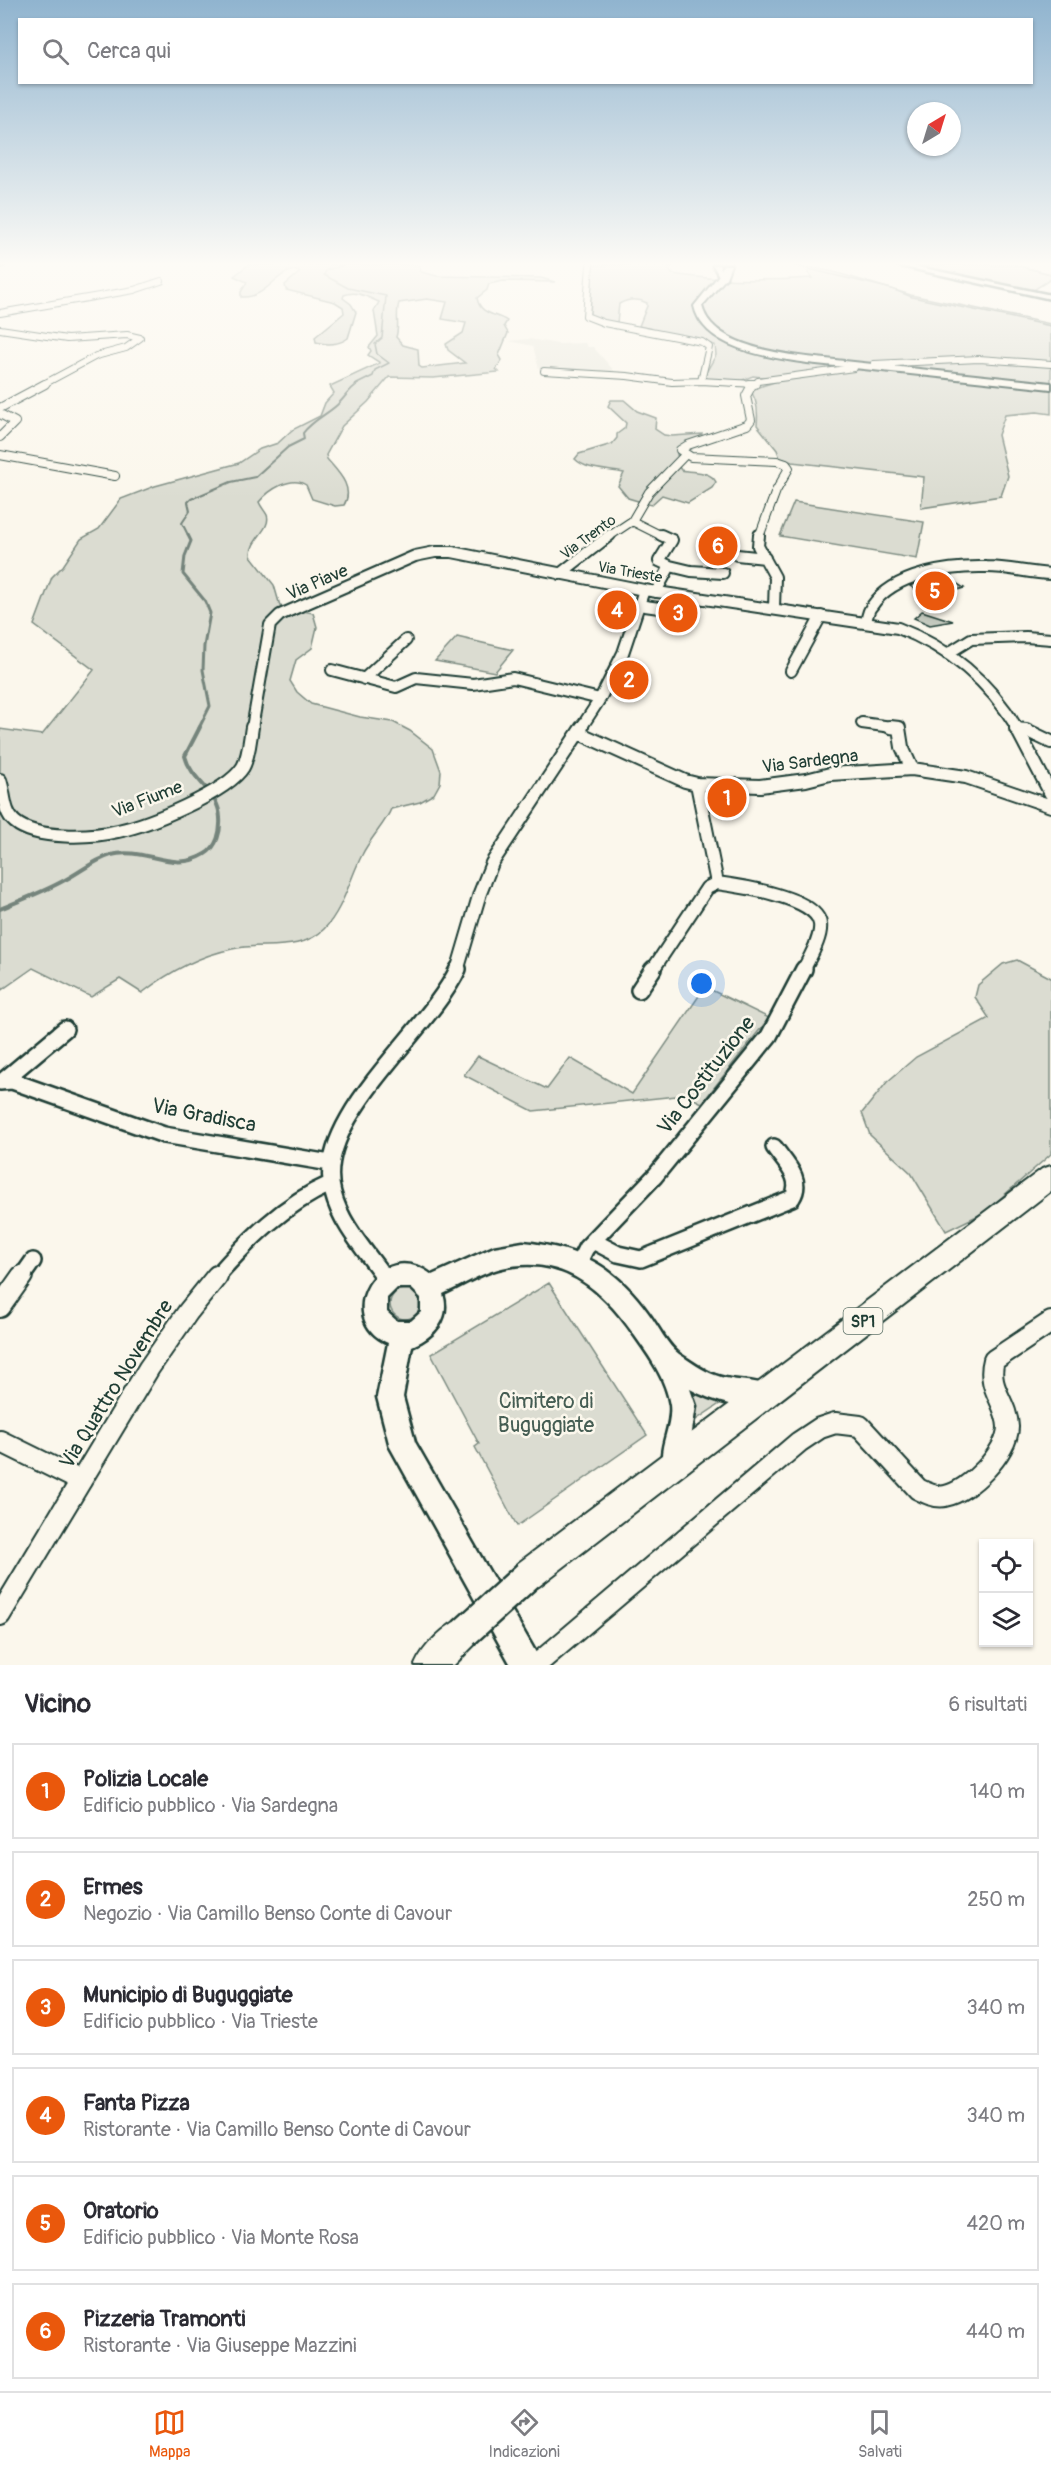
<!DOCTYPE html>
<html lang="it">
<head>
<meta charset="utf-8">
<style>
	body { margin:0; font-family:Pangolin,sans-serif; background:#f7f7f7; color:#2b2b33 }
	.controls { position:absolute; right:18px; bottom:18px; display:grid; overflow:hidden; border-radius:0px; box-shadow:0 2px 4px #0004 }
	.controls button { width:54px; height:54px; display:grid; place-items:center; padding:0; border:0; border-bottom:2px solid #e1e1e2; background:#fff; color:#2b2b33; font:30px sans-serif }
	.compass { position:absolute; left:907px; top:102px; width:54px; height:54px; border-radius:50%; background:#fff; box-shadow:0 2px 4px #0004; rotate:38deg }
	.you { position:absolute; left:702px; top:984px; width:21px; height:21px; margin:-15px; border:4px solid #fff; border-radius:50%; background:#1a73e8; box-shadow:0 0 0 9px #1a73e833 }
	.badge { display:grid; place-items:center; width:39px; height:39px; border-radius:50%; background:#ea580c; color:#fff; font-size:20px; font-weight:700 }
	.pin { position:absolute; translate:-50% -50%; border:3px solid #fff; box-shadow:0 2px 6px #0006 }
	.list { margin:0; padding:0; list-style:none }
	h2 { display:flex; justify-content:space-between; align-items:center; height:78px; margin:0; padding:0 24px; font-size:26px }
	h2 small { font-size:20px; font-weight:400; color:#7c7c81 }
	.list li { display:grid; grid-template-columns:39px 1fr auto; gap:18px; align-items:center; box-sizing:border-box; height:96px; margin:0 12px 12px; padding:0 12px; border:2px solid #e1e1e2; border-radius:0px }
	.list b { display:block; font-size:22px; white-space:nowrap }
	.list p { margin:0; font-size:20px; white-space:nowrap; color:#7c7c81 }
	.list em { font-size:20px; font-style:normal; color:#7c7c81 }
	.icon { flex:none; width:33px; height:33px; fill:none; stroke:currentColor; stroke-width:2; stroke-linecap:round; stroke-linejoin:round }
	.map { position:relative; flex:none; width:1051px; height:1665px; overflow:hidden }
	.search { position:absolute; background:#fff; box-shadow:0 2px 4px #0004; left:18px; right:18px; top:18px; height:66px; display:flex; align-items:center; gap:15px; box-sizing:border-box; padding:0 21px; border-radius:0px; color:#7c7c81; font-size:22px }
	.sheet { height:726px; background:#fff }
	nav { display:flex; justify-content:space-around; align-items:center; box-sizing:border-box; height:84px; border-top:2px solid #e1e1e2; background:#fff; font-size:16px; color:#7c7c81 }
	nav a { display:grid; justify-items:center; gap:3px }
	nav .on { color:#ea580c }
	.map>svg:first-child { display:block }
</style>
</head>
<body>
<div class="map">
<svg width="1051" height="1665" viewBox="0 0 1051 1665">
	<rect width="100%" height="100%" fill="#fbf7ec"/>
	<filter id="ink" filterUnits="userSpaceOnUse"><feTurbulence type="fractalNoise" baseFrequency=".0167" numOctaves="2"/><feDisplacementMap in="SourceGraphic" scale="12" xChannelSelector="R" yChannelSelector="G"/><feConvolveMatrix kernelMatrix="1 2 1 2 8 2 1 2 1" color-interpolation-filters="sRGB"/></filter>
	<g filter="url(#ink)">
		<path fill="#eae9de" d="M529,339l29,5 27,-1 3,4h5l23,26 -77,-4 -6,-23 -24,-5z"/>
		<path fill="#dbdcd1" stroke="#7d8c82" stroke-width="1.5" fill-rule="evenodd" d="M248,265h171l2,7 16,4 104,2 14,4 -52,-1 -14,3 -2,6 -10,8c3,17 18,15 30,23l-3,5 4,7 -9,22 3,5 -6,9 3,3 -66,6 -44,-1 -21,25 -26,24 -16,29 1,4c10,12 28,28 17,46l-9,1 -23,-7 -6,-14c-15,-10 -37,5 -47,17 2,5 6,9 8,13 5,14 -18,25 -16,41l23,29 6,21 33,7 4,14 -5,21 -16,12 -6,21 7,11 14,12 49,13 33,5 17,9 23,18 8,22 -1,12 -6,11 -14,8 -29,7c-4,12 -22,31 -29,46 -12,23 -19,55 -38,74 -23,24 -63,13 -92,20 -34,7 -63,23 -90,44l-22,-14 -29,18 -58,-29 -33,23v-262l42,6 52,-65 -60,-45 18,-48 11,-11 18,-27 18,-10 22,-30 34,-13 84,-23 21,-14 18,-6 14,-13 28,-14 5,-13 9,-10 -4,-7 50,-23 -12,-8 3,-4 -2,-4 9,-11 -4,-25 5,-9c-12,-5 -22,-12 -35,-7l-1,3 8,6 5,8 -8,26c-9,7 -22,7 -32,4l-1,-5 29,-24 -1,-6 -8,-5 -49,-12 -1,-5 15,-13 -6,-2c-21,5 -29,29 -53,27v-5l6,-10 -13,-6zM427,299l20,3 -5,17 24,4 -3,10 -17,11 2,6 17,13 -43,5 -3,-2 -1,-17 -15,-4 -7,-8c4,-11 -1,-22 3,-34z
			M593,265h83l-8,3 4,6c46,7 93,7 140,4l-4,-5 1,-6 25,5 77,23 140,29v90l-14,-2 -32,3 -7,20 10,41 -7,20 -80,12 3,-31 -132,-15 -12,-4 -3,-8 -20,-25c1,-11 1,-27 -8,-35l35,-11 -31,-3 -13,5 -31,-2 -5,-3 12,-21 -1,-10 -76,-19 8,-20v-3c-10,-5 -19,-4 -28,1l-2,19 -27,-6z
			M906,265h109l36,9v5l-19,12z
			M611,400h13l13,11 19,7 -1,11 9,6 8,1 30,-2 -1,4 -23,9 -1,8 3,4 -1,8 2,3c12,3 29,0 35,12l-4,6 -24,15 -26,-8 -11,10 -23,-7 -10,-12 6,-13c-16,-4 -37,-2 -49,-14l4,-5 33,-10 5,-6v-4l8,-6 1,-5 -18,-17z
			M794,502l130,20 -7,37 -137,-23z
			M457,637l56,13 -18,22 -60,-11z
			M1017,960l34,18v176l-66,58 -39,19 -35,-58 -41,-38 -8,-22 25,-31 29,-25 73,-39 -14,-21 3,-12 25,-21z
			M705,987l64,31 -67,85 -16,-8 -153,16 -69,-36 14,-19 69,33 23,-31 62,36z
			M549,1283l98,152 -130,91 -42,-79 4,-3 -48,-90z
			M390 1304a15 15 0 1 1 30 0a15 15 0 1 1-30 0Z
			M689,1387l15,10 17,6 -27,18v-15z"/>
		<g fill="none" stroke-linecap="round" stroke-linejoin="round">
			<path stroke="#74847b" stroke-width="1.5" d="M346,265l-20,5 -2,5 24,13 38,8 -4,42 -7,6 2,10 12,9 -14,7 -2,6 -18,9
				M792,265l100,24 20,8 139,29
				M1015,265l36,9"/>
			<path stroke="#74847b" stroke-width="2" d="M189,537l-7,-14 8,-12 -2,-9 3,-3 40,-17 24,-5 33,-30 16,-8 -1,-6c10,-13 23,-18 34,-28 8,-7 12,-16 21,-21"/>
			<path stroke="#74847b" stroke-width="3" d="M188,535l3,6 -6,15 -2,18 22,27 5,12 -6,33 -1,24 7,36 -11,22"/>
			<path stroke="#74847b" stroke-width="4" d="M0,909c21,-9 43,-17 63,-28 16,-8 31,-21 48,-26 33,-9 62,19 94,-1 12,-7 16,-22 15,-36 -1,-27 -29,-37 -35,-62l15,-29"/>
		</g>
		<path fill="#c4c9be" stroke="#1f3d34" stroke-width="1.5" d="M951,580l13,8 -20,6 5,4 -15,4 -24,-16 11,-4 7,5z
			M922,611l31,10 -23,4 -16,-7z"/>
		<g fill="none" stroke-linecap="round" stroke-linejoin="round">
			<g stroke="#1f3d34" stroke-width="8">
				<path id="street-far5" d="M590,265l-4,51 18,7 98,19 7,5 -8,34 54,3
					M0,313l134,-23 27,-9
					M0,329l67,10 60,-4 13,3 -14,10 -30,8 -54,29
					M874,364l105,-5 72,5
					M544,371l83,5 45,6 29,-1
					M758,381l96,-13"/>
			</g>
			<g stroke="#1f3d34" stroke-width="10">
				<path id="street-far4" d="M749,384h6
					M752,385l-6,11 5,24 -4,5 -59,20 -8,5 11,7 86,4 9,3 3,4 -13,23 -17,46
					M0,408l45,-24
					M0,414l15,8 -15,15
					M0,455l115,21
					M608,537l24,-16
					M664,537l-32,-16 17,-29 36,-37"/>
			</g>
			<g stroke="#1f3d34" stroke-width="14">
				<path id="street-far3" d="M759,535l-1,11 17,31 -1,31
					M737,555l28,3
					M670,566l21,5 32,2
					M560,574l50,-39
					M656,592l14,-26 -11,-5 13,-21 -11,-5
					M638,605l21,3
					M866,623c1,-6 2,-13 6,-17 22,-33 78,-40 115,-39 21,0 42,6 64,7
					M947,654l24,-15 55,-2 25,2
					M332,670l64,17 20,-9 57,6 40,-6 87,21
					M791,671l30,-55
					M364,679l42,-39
					M862,723l37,5
					M252,728l18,-103 10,-10 135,-59 20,-4h17l192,38 254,38c50,19 92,54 119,100
					M581,728l19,-29 23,-46 21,-63"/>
			</g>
			<g stroke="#1f3d34" stroke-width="16">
				<path id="street-far2" d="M1016,727l35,67
					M1016,729l10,1 25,12
					M579,733l106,48 12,3 63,2 46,-6 24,-6 82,-5 -10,-22 -3,-19 -9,-1
					M912,769l54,8 85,29
					M0,780c5,14 3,32 15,42 21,18 78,15 103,9 29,-6 109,-38 125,-64 6,-11 7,-28 9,-40
					M717,883c22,3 100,14 103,41 2,14 -11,34 -17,47
					M457,971l23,-78 12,-30 90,-136
					M652,971l55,-83 10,-5 -20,-99"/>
			</g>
			<g stroke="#1f3d34" stroke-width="20">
				<path id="street-far1" d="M639,990l14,-21
					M4,1080l61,-51
					M0,1082l12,-1 152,54 166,28
					M593,1241l25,13 23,5 151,-61c12,-19 -7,-35 -18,-51
					M578,1264l8,-16 69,-72 114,-140 35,-67
					M21,1278l12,-17
					M215,1278c33,-38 69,-74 115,-94
					M385,1278c-19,-27 -44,-53 -52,-85 -21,-73 95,-160 125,-224"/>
			</g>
			<g stroke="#1f3d34" stroke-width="24">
				<path id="street" d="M384,1276l4,5
					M0,1307l22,-31
					M0,1441l81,40
					M0,1615l149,-247 39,-56 29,-36
					M536,1665l263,-223 21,-14 15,-5 25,3 58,63c8,4 18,9 27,7 24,-4 63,-44 63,-69 -1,-26 -22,-38 -14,-67l57,-38"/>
			</g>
			<g stroke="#1f3d34" stroke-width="5">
				<path id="secondary" d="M0,265h5l-5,2z
					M713,265h6l7,13h-6z
					M896,265h13l142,30v4z
					M523,1242c57,6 92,24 126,72 9,12 18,31 30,40 11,7 24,17 36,21 18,7 40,4 58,12l4,9 -4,9c-20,9 -64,-5 -83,-16l6,17 -9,57 -4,9 -9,4 -9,-4c-10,-22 8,-44 5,-67 -4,-26 -20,-48 -35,-69 -33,-48 -75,-84 -137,-67 -19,5 -37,17 -55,25 8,25 -9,43 -31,52l-9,51 12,45 128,223h-32l-121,-218 -13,-50 11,-54c-56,-24 -9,-108 44,-68l62,-28zM397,1288h14l10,10v14l-10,9h-14l-10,-9v-14z"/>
			</g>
			<g stroke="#1f3d34" stroke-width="4">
				<path id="primary" d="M723,265h8l-5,13 -24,28c9,38 73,47 105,51l244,26v6l-244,-26c-36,-5 -104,-14 -113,-57l25,-31z
					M1051,1166v25l-512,395 -11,5 -11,-5 -5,-11 5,-11 525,-395z
					M464,1617l11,5 5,11 -5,11 -21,21h-39c8,-19 30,-40 49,-48z"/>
			</g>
			<use href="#street-far5" stroke="#fbf7ec" stroke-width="6"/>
			<use href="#street-far4" stroke="#fbf7ec" stroke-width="8"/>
			<use href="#street-far3" stroke="#fbf7ec" stroke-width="10"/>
			<use href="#street-far2" stroke="#fbf7ec" stroke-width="12"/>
			<use href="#street-far1" stroke="#fbf7ec" stroke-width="15"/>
			<use href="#street" stroke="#fbf7ec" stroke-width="20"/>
			<use href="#secondary" fill="#fbf7ec" fill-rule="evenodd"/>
			<use href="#primary" fill="#fbf7ec" fill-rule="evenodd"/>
			<g stroke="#1f3d34" stroke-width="34" stroke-linecap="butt">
				<path id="primary-bridge" d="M464,1633l64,-58"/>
			</g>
			<use href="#primary-bridge" stroke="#fbf7ec" stroke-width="29"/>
		</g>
	</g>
	<linearGradient id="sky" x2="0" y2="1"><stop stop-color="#90b4cf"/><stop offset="0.53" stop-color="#fdfbf6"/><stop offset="1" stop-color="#fdfbf6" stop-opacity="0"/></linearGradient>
	<rect width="1051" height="498" fill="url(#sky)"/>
	<g text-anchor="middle" stroke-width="5" stroke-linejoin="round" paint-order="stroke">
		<g font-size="15" fill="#1f3d34" stroke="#fbf7ec">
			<text transform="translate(588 537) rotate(-36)" y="5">Via Trento</text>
			<text transform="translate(630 572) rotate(10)" y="5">Via Trieste</text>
		</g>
		<rect fill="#fbf7ec" stroke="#61756b" stroke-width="1.5" x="843.5" y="1308" width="39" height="26" rx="4.5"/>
		<g font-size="16" font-weight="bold" fill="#1f3d34">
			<text x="863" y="1327">SP1</text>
		</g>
		<g font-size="18" fill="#1f3d34" stroke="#fbf7ec">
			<text transform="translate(317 582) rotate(-23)" y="6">Via Piave</text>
			<text transform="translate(810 761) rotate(-7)" y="6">Via Sardegna</text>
			<text transform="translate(147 799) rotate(-21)" y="6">Via Fiume</text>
		</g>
		<g font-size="21" fill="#1f3d34" stroke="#fbf7ec">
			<text transform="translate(706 1075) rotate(-52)" y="7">Via Costituzione</text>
			<text transform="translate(204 1115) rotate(11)" y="7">Via Gradisca</text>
			<text transform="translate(116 1384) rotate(-58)" y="7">Via Quattro Novembre</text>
		</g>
		<g font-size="21" fill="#455d53" stroke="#fbf7ec">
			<text x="546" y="1408">Cimitero di<tspan x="546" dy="24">Buguggiate</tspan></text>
		</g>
	</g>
</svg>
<div class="controls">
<button><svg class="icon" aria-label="locate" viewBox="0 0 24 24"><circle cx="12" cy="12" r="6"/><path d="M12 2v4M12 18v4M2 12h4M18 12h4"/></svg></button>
<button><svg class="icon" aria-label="layers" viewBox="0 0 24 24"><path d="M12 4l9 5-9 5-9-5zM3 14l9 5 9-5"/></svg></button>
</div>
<svg class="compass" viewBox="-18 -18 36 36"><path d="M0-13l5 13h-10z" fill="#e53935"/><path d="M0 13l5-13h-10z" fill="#7c7c81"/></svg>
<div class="you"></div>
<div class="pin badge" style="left:727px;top:798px">1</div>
<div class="pin badge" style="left:629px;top:680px">2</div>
<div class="pin badge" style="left:678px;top:613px">3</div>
<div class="pin badge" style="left:617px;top:610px">4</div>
<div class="pin badge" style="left:935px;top:591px">5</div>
<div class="pin badge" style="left:718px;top:546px">6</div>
<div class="search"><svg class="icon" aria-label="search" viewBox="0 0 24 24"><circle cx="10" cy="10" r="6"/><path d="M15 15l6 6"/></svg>Cerca qui</div>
</div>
<section class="sheet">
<h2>Vicino<small>6 risultati</small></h2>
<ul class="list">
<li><span class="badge">1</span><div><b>Polizia Locale</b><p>Edificio pubblico · Via Sardegna</p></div><em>140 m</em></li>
<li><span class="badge">2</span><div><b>Ermes</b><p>Negozio · Via Camillo Benso Conte di Cavour</p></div><em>250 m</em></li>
<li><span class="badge">3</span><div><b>Municipio di Buguggiate</b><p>Edificio pubblico · Via Trieste</p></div><em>340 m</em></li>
<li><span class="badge">4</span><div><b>Fanta Pizza</b><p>Ristorante · Via Camillo Benso Conte di Cavour</p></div><em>340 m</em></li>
<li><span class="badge">5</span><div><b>Oratorio</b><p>Edificio pubblico · Via Monte Rosa</p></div><em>420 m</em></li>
<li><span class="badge">6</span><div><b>Pizzeria Tramonti</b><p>Ristorante · Via Giuseppe Mazzini</p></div><em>440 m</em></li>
</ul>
</section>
<nav>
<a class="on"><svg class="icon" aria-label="map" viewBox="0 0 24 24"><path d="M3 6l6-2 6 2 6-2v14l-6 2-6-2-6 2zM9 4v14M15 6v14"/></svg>Mappa</a>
<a><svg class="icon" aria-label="directions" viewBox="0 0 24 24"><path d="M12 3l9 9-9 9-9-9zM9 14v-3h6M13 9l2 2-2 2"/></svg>Indicazioni</a>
<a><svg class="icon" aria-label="saved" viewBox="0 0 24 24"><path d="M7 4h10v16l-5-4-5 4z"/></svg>Salvati</a>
</nav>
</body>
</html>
